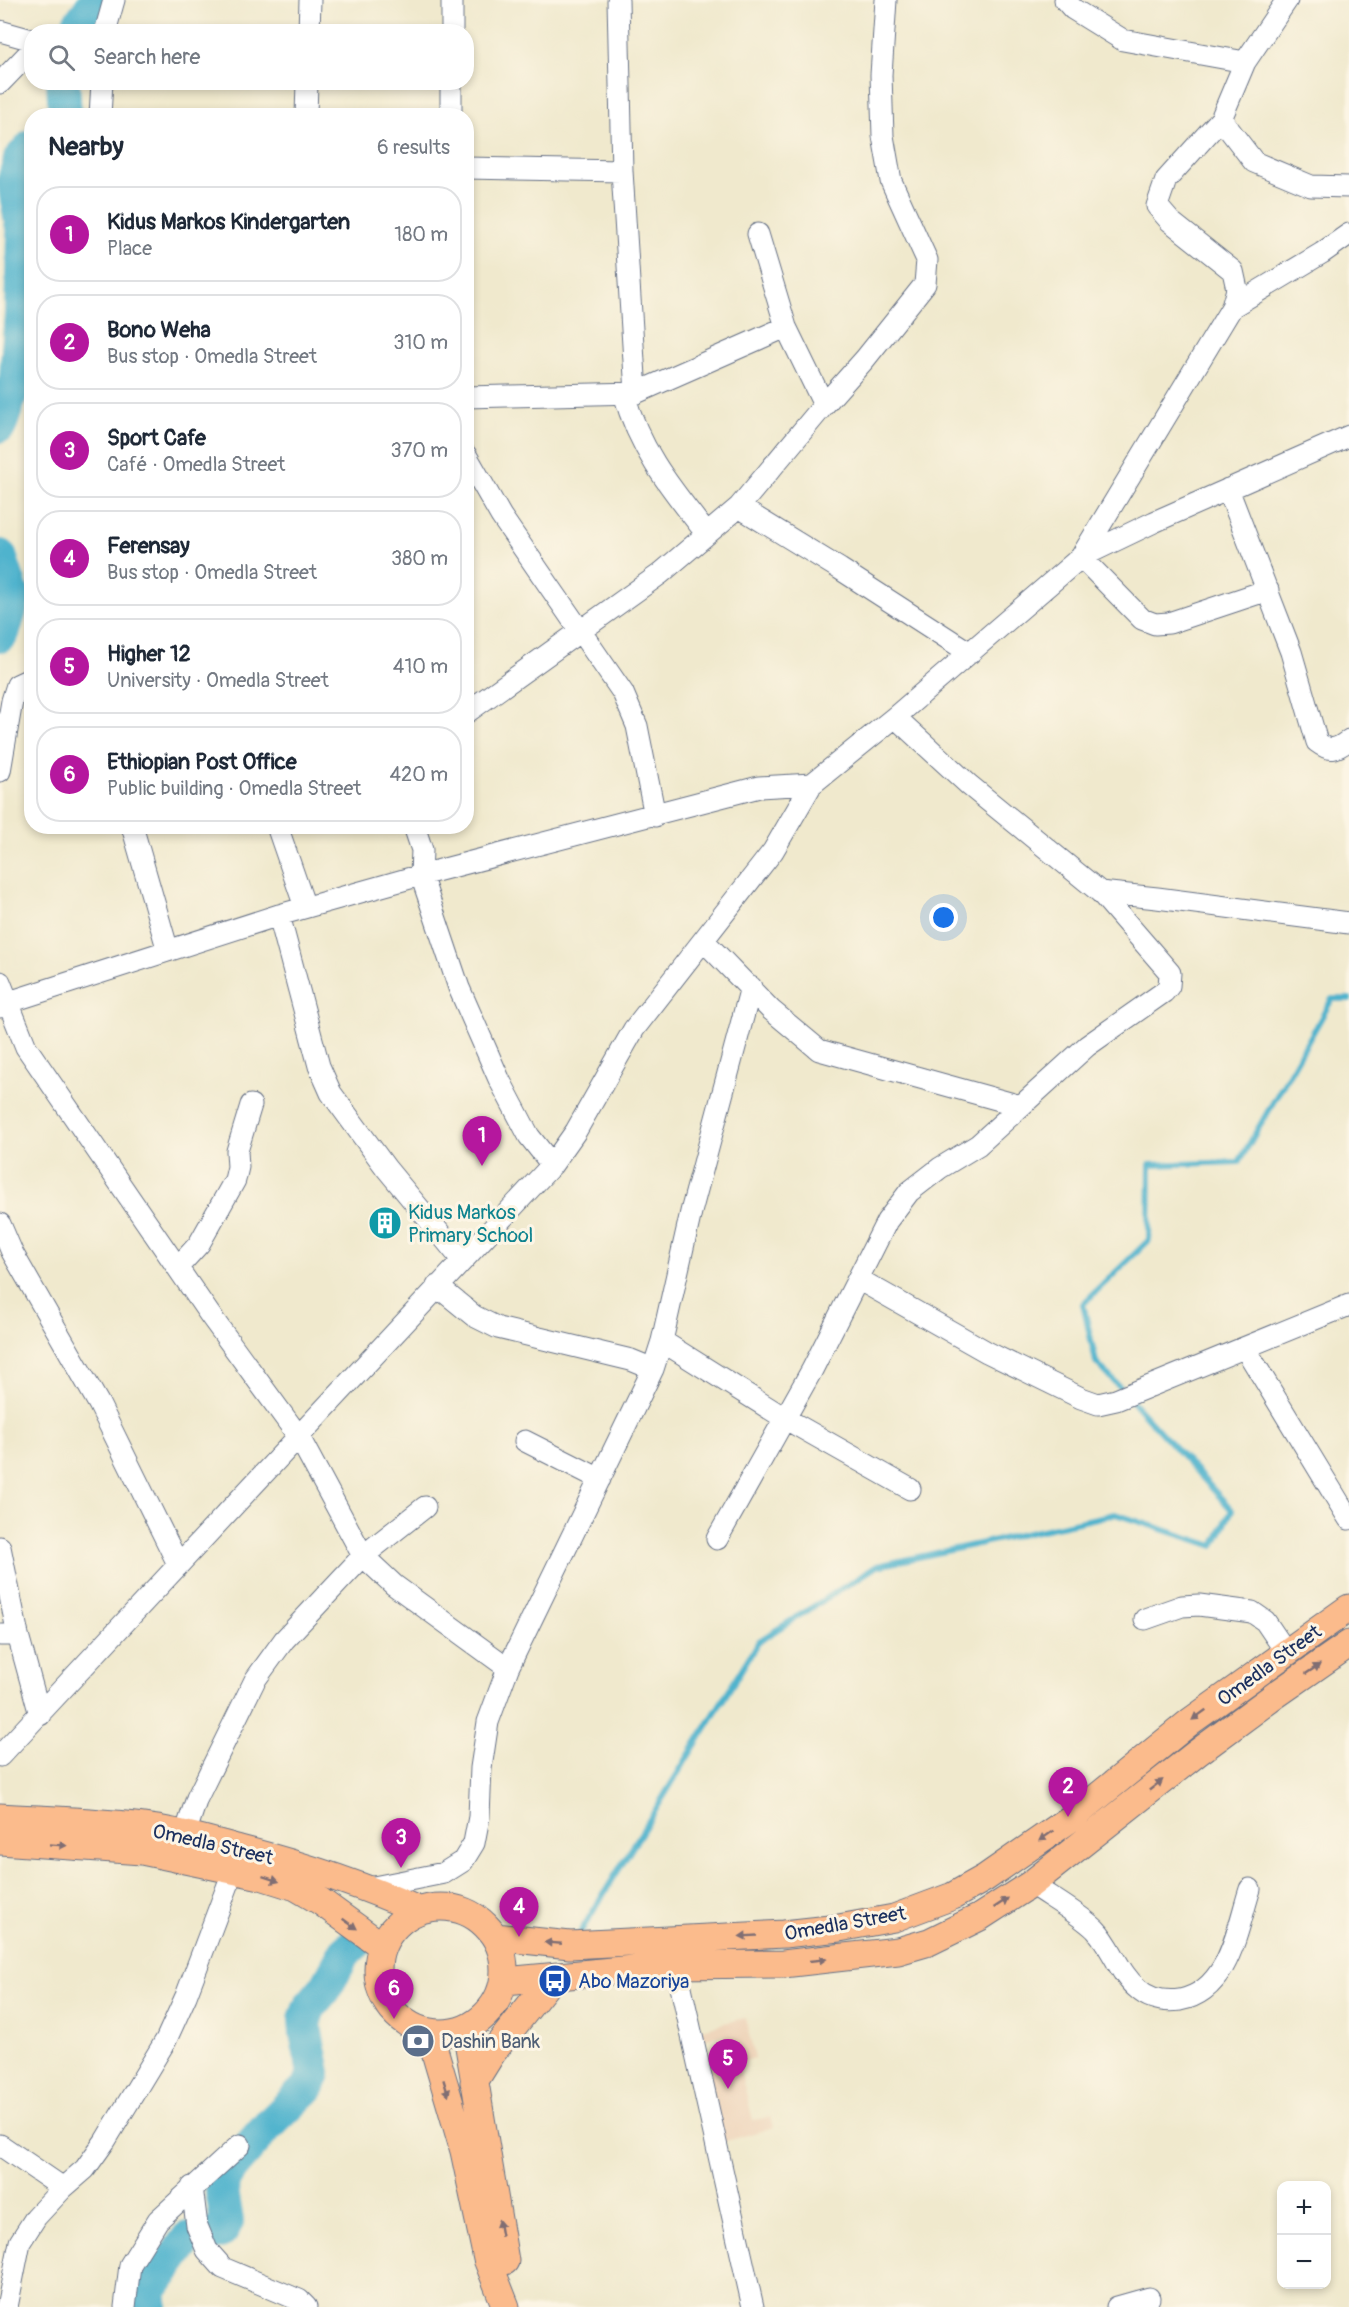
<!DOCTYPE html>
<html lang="en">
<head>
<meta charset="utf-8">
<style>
	body { margin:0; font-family:Pangolin,sans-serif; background:#f2f2f3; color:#1f2937 }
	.controls { position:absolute; right:18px; bottom:18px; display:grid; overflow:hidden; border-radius:12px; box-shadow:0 3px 9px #0003 }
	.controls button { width:54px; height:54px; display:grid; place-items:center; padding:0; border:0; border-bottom:2px solid #e0e1e3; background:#fff; color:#1f2937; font:30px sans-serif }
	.you { position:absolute; left:944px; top:918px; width:21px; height:21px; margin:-15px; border:4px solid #fff; border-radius:50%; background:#1a73e8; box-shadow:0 0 0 9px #1a73e833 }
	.badge { display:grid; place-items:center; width:39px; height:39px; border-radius:50%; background:#b5179e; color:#fff; font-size:20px; font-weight:700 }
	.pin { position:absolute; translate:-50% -50px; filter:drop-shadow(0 2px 3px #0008) }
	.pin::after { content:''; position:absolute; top:32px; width:21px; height:18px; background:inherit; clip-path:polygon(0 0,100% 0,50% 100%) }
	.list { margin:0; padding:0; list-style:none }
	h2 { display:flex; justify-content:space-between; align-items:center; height:78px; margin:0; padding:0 24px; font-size:26px }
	h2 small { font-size:20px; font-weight:400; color:#747a83 }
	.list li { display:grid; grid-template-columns:39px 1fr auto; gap:18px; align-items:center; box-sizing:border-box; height:96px; margin:0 12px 12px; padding:0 12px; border:2px solid #e0e1e3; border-radius:24px }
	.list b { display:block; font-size:22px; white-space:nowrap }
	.list p { margin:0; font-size:20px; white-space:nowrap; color:#747a83 }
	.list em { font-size:20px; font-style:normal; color:#747a83 }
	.icon { flex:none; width:33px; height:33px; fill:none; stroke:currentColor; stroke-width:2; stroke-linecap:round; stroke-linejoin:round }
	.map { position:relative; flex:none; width:1349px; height:2307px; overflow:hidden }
	.search { position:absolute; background:#fff; box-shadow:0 3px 9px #0003; left:24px; top:24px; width:450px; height:66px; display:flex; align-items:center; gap:15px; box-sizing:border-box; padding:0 21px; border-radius:24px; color:#747a83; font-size:22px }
	.panel { position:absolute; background:#fff; box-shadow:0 3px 9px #0003; left:24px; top:108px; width:450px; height:726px; border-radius:24px }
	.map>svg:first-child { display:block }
</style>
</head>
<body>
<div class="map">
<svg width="1349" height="2307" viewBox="0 0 1349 2307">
	<rect width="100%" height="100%" fill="#fcf5e5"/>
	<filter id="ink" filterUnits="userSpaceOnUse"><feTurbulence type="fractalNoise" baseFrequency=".0167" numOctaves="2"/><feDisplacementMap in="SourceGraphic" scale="12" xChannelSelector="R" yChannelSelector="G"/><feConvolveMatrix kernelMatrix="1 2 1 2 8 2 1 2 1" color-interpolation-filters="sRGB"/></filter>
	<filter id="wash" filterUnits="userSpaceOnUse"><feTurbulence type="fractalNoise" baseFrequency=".008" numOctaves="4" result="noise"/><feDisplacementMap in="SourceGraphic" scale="24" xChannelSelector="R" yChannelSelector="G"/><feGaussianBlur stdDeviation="1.35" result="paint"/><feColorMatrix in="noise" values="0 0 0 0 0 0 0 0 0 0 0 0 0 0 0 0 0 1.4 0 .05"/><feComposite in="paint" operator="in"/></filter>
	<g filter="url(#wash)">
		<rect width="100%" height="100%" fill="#f0e9cd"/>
		<path fill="#efd6bc" d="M745,2018l10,40 -17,5 15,57 18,-3 3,10 -51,15 -19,-84 25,-6 -4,-17 -22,4 -2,-10z"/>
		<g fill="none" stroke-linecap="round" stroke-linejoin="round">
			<path stroke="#4fb3cd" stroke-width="6" d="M1124,1392l-28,-30 -13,-58 66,-64 1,-75 89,-3 93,-163h17
				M581,1931l178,-290 118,-75 238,-52 99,32 18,-36 -101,-110"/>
			<path stroke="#4fb3cd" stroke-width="34" d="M76,32l3,-8 18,-24
				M63,82l2,34
				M0,426l16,-47 5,-65 2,-81 -9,-51 6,-23 12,-13
				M0,556l14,42 -11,35 -3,3
				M208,2236l14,-5 5,-10 -5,-30 1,-10 7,-12 34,-39 45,-44 5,-13 -8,-40 -1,-14 5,-13 16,-19 19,-35 14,-12
				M151,2307l-2,-14 39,-55"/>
		</g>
	</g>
	<g filter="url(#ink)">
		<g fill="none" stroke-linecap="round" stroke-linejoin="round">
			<g stroke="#667085" stroke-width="23">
				<path id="minor" d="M618,0l4,171 14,222
					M1065,0l8,9 50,31 122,22
					M0,31l32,9
					M105,32l9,-32
					M309,32l1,-32
					M452,32v-32
					M0,83l32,-33
					M100,116l2,-34
					M306,116l1,-34
					M451,116v-34
					M1221,119l33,43 57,24 38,1
					M466,168l156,3
					M1232,307l90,-54 27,-19
					M624,394c16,57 46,93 82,139
					M466,397l170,-4 150,-66
					M824,405l41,-46 60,-75 2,-24 -36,-79 -8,-45 -2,-61 5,-75
					M466,455l35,61 122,177 14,33 18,90
					M1228,489l63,163 26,90c13,10 19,8 32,-2
					M739,507l101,62 130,84
					M1268,590l-99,33 -14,1 -13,-5 -61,-62 151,-250 5,-18 -4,-18 -63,-50 -13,-15 9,-26 55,-61 24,-57 42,-62
					M466,713l194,-139 79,-67 85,-102 -38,-78 -28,-93
					M895,717l74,68 131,107 57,6 192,25
					M0,771l12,-70 5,-16 15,-7
					M132,826l36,125
					M277,826l28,81
					M414,826l8,24 -1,25 38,113 40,91 30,57 23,29
					M279,915l40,151 12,27 55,75 76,92
					M704,941l67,69 48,40 202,56
					M0,982l26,65 184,268 89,122 64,119 31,29 114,83
					M0,1007l6,-4 273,-88 142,-40 338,-88 53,-3 83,-67 186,-160 73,-35 195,-86
					M0,1224l12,28 87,152 79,160
					M178,1267l21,-23 36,-64 3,-13 -1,-16 14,-46
					M858,1279l129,73 94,46 17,6 18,-4 233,-95
					M437,1286l37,30 24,12 133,32 22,9
					M662,1341l124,78 124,70
					M1245,1348l104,171
					M525,1441l75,38
					M717,1539l95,-169 75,-149 22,-29 31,-24 38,-23 109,-99 77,-54 5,-6 1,-13 -70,-81
					M0,1547l18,88h-18
					M1145,1619l37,-13 17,-1 53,7 13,9 21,31
					M18,1635l22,80
					M0,1756l552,-591 24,-34 58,-102 139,-178 39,-67
					M185,1834l12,-36 58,-118 29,-40 79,-84 62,-49
					M1031,1884c20,14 46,28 64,45 17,17 24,45 43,60 12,11 26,13 42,11 49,-9 57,-71 70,-111
					M369,1888l75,-15 19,-12 11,-18 5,-26 2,-49 7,-46 20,-54 145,-299 9,-28 29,-129 60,-225
					M676,1965l77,342
					M0,2145l63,43 -27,29 -16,25 -13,65
					M192,2187l5,39 10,24 16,18 76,32 7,7
					M63,2188l22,-19 20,-28 61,-101 20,-44 48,-127
					M125,2307l5,-42 28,-45 82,-75
					M1117,2307l32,-9"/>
			</g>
			<g stroke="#667085" stroke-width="29">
				<path id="major" d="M0,1817c50,3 101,4 151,11 31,4 60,13 89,21 62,16 120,35 178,61
					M0,1841l142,10 119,25 35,11 24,14 62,45
					M378 1970a63 63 0 1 1 126 0a63 63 0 1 1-126 0Z
					M496,1937l74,8 214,-11 55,-6 55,-10 59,-22 32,-18 85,-59 121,-98 158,-113
					M505,1981l171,-16 107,-1 115,-13 31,-9 51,-25 51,-33 166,-131 80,-59 72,-50
					M466,2029l39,232
					M429,2032l35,119 23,108 19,48
					M474,2082l18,-29 60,-75"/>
			</g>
			<use href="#minor" stroke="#fff" stroke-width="21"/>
			<use href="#major" stroke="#fbbb8c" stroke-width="27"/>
		</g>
		<defs><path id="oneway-solid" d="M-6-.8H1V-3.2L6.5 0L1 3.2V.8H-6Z" transform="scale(1.5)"/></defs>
		<g fill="#806e73">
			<use href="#oneway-solid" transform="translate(1313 1669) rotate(-34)"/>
			<use href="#oneway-solid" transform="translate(1199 1715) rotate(144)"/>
			<use href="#oneway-solid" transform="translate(1156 1785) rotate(-38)"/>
			<use href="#oneway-solid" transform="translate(1046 1836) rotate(145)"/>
			<use href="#oneway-solid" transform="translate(58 1845) rotate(4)"/>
			<use href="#oneway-solid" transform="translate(271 1879) rotate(18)"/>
			<use href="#oneway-solid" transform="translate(1001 1903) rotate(-34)"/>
			<use href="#oneway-solid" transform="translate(350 1924) rotate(35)"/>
			<use href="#oneway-solid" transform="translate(748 1936) rotate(177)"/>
			<use href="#oneway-solid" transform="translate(553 1943) rotate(-175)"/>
			<use href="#oneway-solid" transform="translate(818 1960) rotate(-6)"/>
			<use href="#oneway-solid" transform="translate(446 2088) rotate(73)"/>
			<use href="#oneway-solid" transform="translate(500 2228) rotate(-100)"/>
		</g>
	</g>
	<defs>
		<g id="building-disc" transform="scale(1.725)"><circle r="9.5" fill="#0f9aa8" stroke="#fcf5e5"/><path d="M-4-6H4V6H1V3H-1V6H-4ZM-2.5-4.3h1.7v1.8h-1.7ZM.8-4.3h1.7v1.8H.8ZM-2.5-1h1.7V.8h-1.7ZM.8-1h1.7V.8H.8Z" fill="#fff"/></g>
		<g id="bus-disc" transform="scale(1.725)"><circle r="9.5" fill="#1a4fb4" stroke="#fcf5e5"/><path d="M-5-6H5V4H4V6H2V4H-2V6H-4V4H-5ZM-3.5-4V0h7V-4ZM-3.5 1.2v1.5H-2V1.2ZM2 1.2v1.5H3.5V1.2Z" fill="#fff"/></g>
		<g id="bank-disc" transform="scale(1.725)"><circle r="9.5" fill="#5c6f8a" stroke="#fcf5e5"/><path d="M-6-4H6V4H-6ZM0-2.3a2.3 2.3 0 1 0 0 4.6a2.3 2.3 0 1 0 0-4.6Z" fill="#fff"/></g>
	</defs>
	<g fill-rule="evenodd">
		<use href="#building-disc" x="385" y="1223"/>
		<use href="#bus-disc" x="555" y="1981"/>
		<use href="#bank-disc" x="418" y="2041"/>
	</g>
	<g text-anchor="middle" stroke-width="6" stroke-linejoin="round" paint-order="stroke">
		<g font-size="20" fill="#0d838f" stroke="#fcf5e5" text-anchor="start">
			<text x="408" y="1219">Kidus Markos<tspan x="408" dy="23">Primary School</tspan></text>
		</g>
		<g font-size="20" fill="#1b2f5e" stroke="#fcf5e5">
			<text transform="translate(1269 1665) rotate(-36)" y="7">Omedla Street</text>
			<text transform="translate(213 1844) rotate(13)" y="7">Omedla Street</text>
			<text transform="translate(845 1923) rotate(-10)" y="7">Omedla Street</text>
		</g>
		<g font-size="20" fill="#164399" stroke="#fcf5e5" text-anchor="start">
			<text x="578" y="1988">Abo Mazoriya</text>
		</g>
		<g font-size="20" fill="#4e5e75" stroke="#fcf5e5" text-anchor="start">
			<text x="441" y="2048">Dashin Bank</text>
		</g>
	</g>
</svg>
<div class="controls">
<button>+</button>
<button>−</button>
</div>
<div class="you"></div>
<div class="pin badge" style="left:482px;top:1166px">1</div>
<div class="pin badge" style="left:1068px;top:1817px">2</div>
<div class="pin badge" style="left:401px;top:1868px">3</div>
<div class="pin badge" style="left:519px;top:1937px">4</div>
<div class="pin badge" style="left:728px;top:2089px">5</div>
<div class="pin badge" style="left:394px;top:2019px">6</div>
<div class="search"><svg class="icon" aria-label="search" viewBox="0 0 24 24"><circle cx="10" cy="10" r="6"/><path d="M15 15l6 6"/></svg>Search here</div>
<section class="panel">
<h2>Nearby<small>6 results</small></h2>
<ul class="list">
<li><span class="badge">1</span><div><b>Kidus Markos Kindergarten</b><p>Place</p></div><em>180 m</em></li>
<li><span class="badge">2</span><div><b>Bono Weha</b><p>Bus stop · Omedla Street</p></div><em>310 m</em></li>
<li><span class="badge">3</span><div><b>Sport Cafe</b><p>Café · Omedla Street</p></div><em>370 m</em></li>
<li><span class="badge">4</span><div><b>Ferensay</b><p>Bus stop · Omedla Street</p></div><em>380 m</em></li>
<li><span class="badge">5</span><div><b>Higher 12</b><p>University · Omedla Street</p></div><em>410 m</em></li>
<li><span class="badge">6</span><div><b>Ethiopian Post Office</b><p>Public building · Omedla Street</p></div><em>420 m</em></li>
</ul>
</section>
</div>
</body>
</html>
